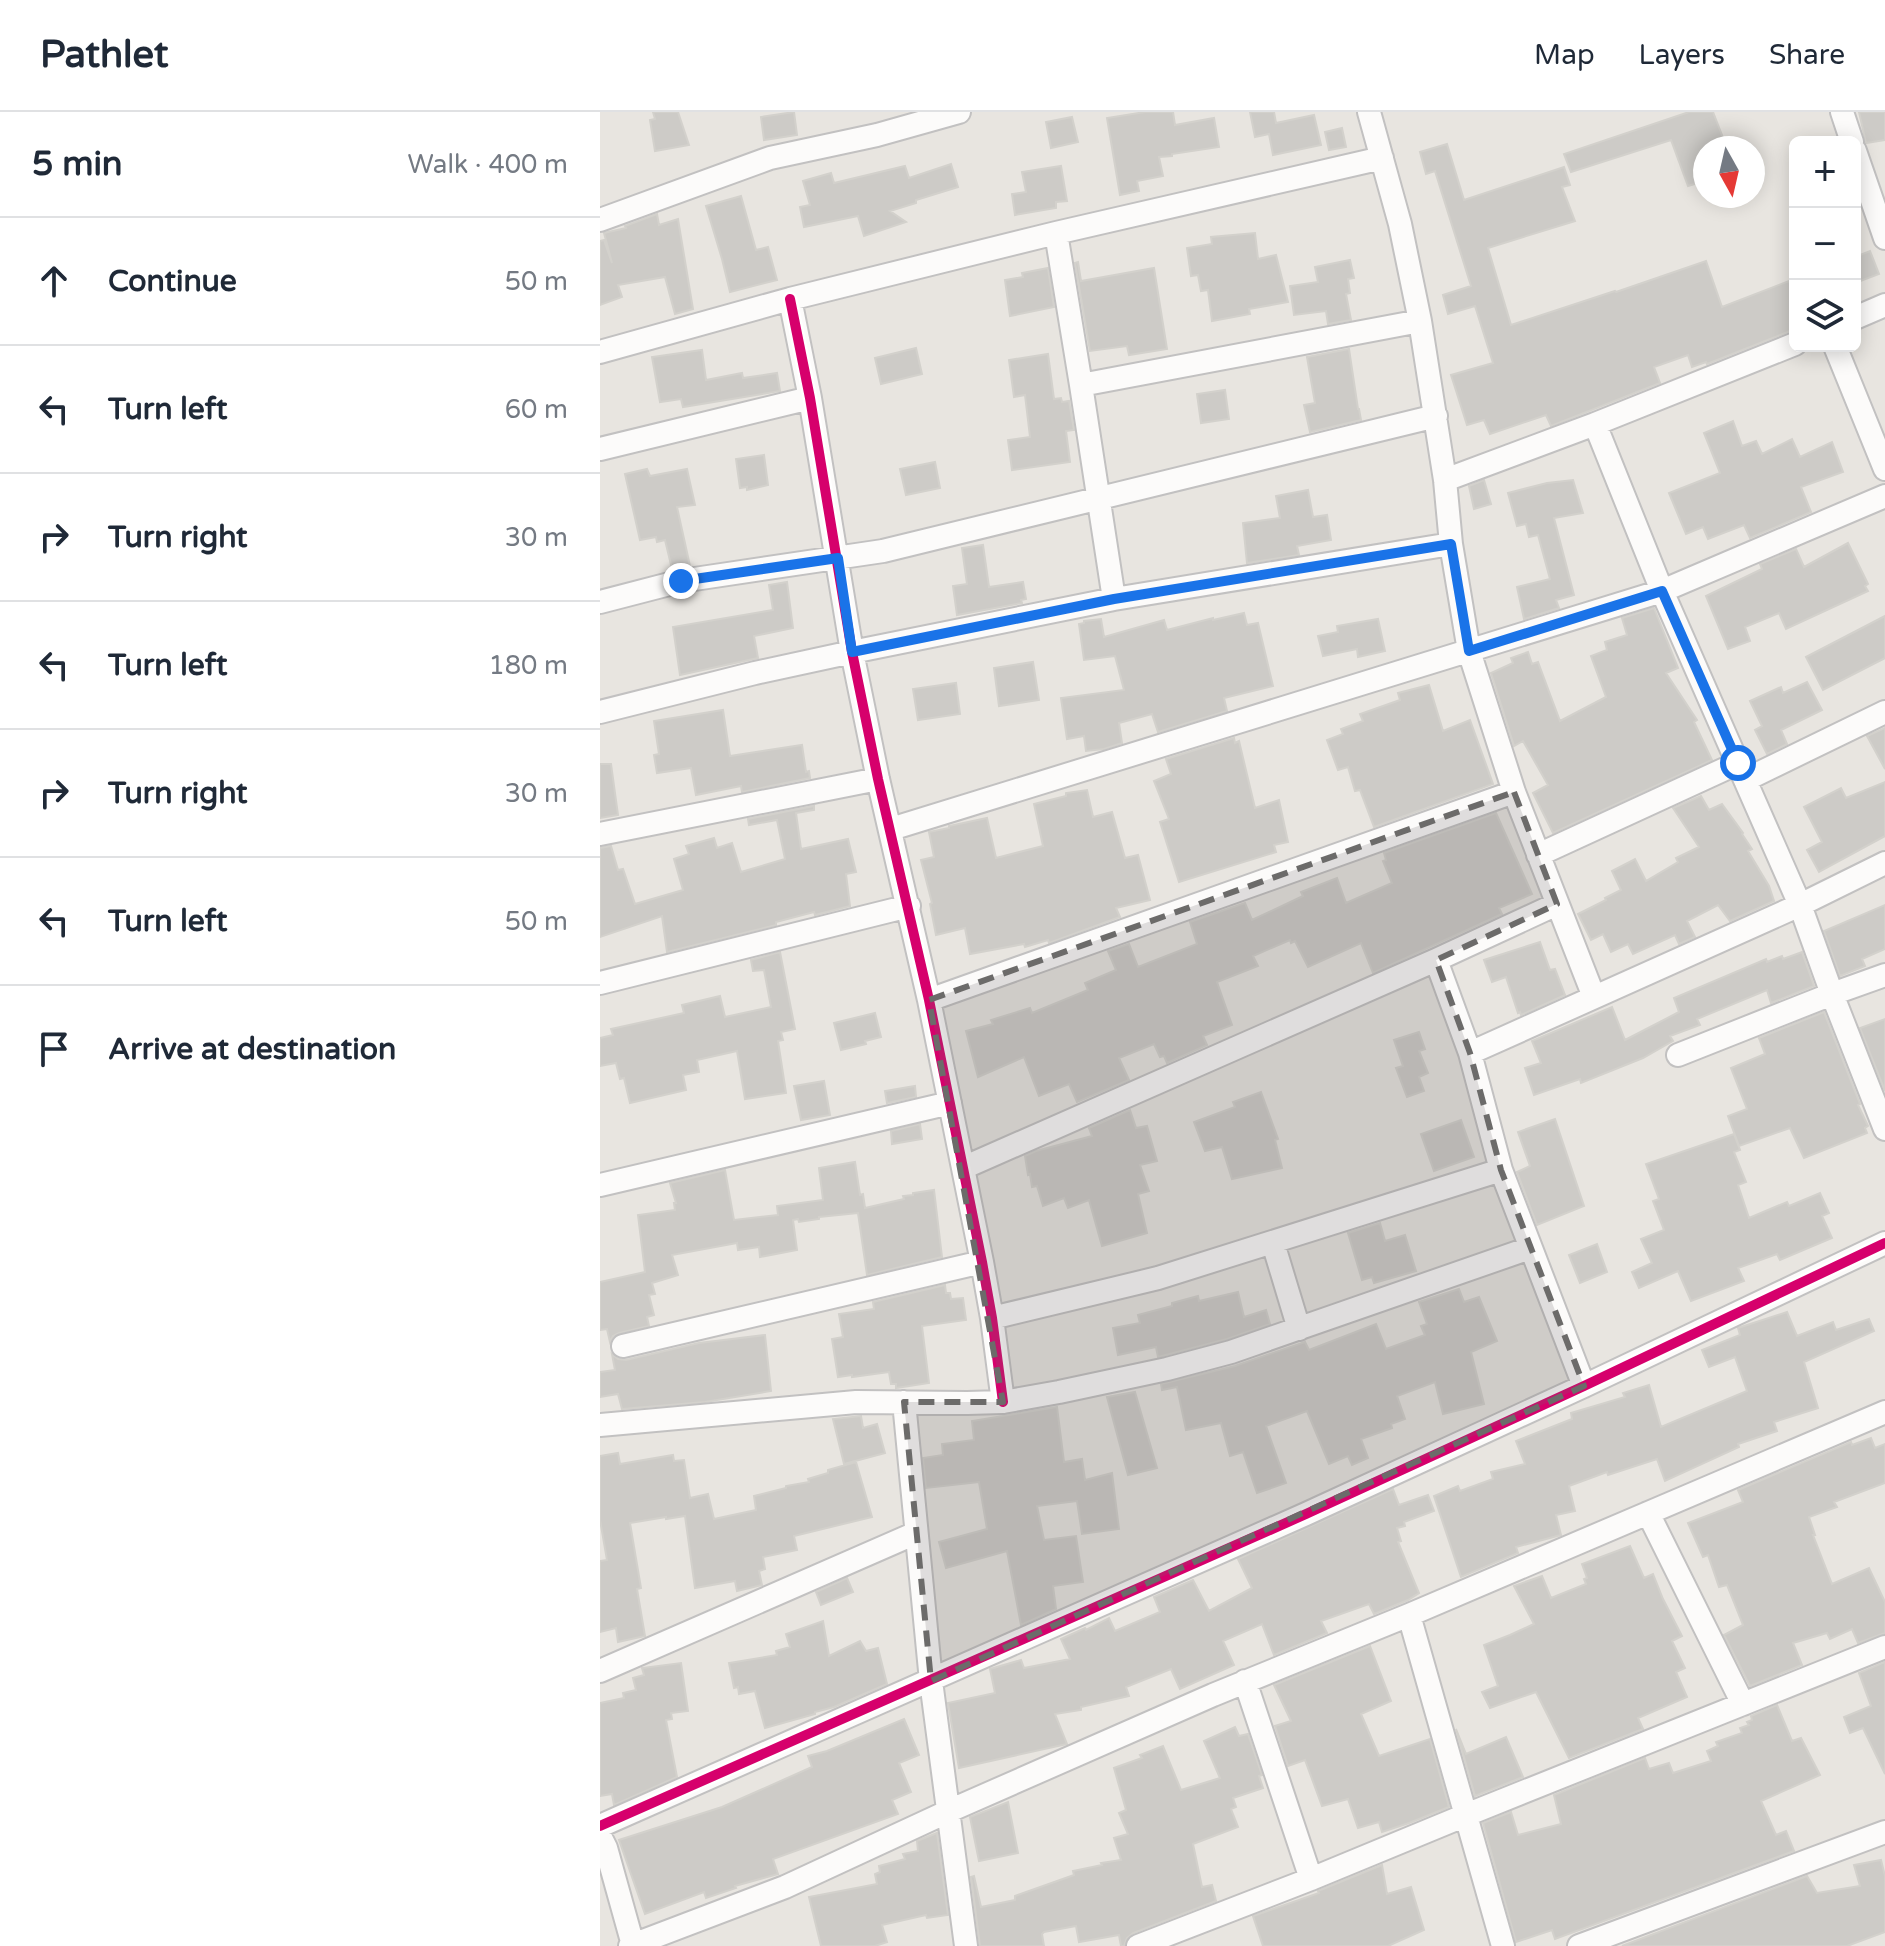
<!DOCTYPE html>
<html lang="en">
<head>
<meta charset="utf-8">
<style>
	body { margin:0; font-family:"Varela Round",sans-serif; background:#f2f2f3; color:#1f2937 }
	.controls { position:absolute; right:24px; top:24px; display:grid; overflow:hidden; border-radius:12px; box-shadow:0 4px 20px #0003 }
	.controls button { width:72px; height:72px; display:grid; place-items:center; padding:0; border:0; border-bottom:2px solid #e0e1e3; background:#fff; color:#1f2937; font:40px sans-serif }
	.compass { position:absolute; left:1093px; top:24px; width:72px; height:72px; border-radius:50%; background:#fff; box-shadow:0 4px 20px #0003; rotate:172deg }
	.stop { position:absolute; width:24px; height:24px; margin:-18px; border:6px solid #1a73e8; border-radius:50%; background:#fff }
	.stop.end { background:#1a73e8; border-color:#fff; box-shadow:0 2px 8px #0008 }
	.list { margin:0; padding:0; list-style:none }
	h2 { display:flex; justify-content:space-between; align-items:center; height:104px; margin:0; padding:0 32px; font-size:34px }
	h2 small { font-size:26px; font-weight:400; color:#747a83 }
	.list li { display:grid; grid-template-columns:52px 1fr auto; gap:24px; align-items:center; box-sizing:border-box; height:128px; padding:0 32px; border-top:2px solid #e0e1e3 }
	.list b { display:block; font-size:30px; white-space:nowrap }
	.list em { font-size:26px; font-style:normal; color:#747a83 }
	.icon { flex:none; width:44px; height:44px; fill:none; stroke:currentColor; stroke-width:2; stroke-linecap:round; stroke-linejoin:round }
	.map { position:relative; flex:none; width:1285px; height:1834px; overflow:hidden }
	header { display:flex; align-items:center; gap:48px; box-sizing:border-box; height:112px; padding:0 40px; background:#fff; border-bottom:2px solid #e0e1e3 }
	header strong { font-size:38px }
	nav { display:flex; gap:44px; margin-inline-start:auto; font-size:28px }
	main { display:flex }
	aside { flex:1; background:#fff }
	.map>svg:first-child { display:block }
</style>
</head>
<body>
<header>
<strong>Pathlet</strong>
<nav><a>Map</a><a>Layers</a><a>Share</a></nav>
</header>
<main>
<aside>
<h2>5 min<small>Walk · 400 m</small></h2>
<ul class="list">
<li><svg class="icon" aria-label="ahead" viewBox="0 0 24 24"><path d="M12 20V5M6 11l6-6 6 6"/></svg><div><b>Continue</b></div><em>50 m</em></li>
<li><svg class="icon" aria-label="left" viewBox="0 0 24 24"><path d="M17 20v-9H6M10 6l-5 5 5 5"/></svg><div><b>Turn left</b></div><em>60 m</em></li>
<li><svg class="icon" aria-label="right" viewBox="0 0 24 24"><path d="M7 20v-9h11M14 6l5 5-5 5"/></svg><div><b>Turn right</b></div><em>30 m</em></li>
<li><svg class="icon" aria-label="left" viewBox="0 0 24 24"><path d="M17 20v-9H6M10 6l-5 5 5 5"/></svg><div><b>Turn left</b></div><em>180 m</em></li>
<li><svg class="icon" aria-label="right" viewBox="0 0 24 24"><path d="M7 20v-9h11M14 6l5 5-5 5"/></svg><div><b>Turn right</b></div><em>30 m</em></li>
<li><svg class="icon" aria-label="left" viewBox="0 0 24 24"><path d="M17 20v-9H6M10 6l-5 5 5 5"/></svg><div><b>Turn left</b></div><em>50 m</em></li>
<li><svg class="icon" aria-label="arrive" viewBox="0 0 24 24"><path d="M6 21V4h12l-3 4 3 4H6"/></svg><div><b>Arrive at destination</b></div></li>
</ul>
</aside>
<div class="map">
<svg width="1285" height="1834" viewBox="0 0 1285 1834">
	<rect width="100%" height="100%" fill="#e8e5e0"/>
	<path fill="#cdcbc7" stroke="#d3d1cc" stroke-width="2" d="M53,0h25l11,33 -34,6 -5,-31 5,-1z
		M194,0l3,23 -33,5 -3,-23z
		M545,0h28l2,13 39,-7 5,29 -47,7v2l-13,1 4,19 -26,5 2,10 -19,4 -13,-77z
		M650,0h24l2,11 38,-8 7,30 -48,10 -4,-21 -14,3z
		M1089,0h24l14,36h-22v33l-17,5 -17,-46 -100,32 -7,-18z
		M1259,0h26v28l-19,3z
		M472,5l6,25 -27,6 -5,-26z
		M742,16l4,19 -17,3 -4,-18z
		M847,32l17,56 100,-33 6,18 -8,2 13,34 -87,27 23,77 104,-34 1,1 90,-31 16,46 67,-26 6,15v33l-88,35 -1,-2 -14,5 -4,-12 -34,12 6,16 -109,43 -5,-11 -56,19 -6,-14 -17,5 -16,-50 42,-12 -18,-57 -27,8 -5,-19 28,-9 -36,-115 -9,3 -6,-22z
		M351,52l7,23 -42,13v3l-26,8 16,11 -42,14 -6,-20 -54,11 -4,-20 10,-2 -7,-24 28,-8 3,10 71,-17 4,12z
		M461,54l6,35 -11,1v6l-41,7 -3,-21 14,-2 -4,-20z
		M141,84l15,54 12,-3 9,33 -47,12 -8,-33 -16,-53z
		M57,102l2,11 19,-6 15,90 -18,5 -10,-37 -47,8 4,12 -22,8v-64l4,-1 8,23 -8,-30 22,-5 -1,-2z
		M655,121l3,26 18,-4 12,47 -39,7 1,5 -38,7 -4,-31 -7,1 -3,-16 -7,1 -4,-28 25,-4 -1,-7z
		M1270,139l9,23 -24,9v-26z
		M750,148l4,18 -6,1 2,14 -4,1 5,26 -23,4 -2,-13 -32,4 -4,-29 28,-4 -3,-15z
		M478,150l3,19 73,-13 13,81 -38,6 -2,-9 -37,5 -15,-88z
		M448,156l6,39 -44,9 -5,-36 18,-3 -1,-4z
		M316,236l6,26 -41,10 -6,-26z
		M749,237l9,60h1l2,11 -51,12 -6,-27 11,-2 -8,-46z
		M102,238l4,30 36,-7 1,5 34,-5 3,18 -97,16 -2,-8 -21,3 -8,-45z
		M448,242l6,45 7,-1 1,4 7,-1 5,29 -8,1 4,31 -58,8 -4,-30 22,-3 -5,-42 -11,2 -5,-37z
		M625,278l4,29 -28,4 -4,-29z
		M1133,309l9,25 14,-5 6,13 30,-15 8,18 32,-15 11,30 -42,15 10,25 -61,26 -6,-13 -36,14 -5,-12 -17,7 -17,-41 51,-20 -16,-40z
		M164,343l4,30 -21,5v-3l-7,1 -4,-29z
		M335,350l5,26 -34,7 -6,-26z
		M47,357l3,7 37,-7 8,36 -18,2 13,59 -18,3 -7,-29 -8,2 -1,-5 -16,3 -15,-66z
		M884,368l7,24 -17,5 -5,-23z
		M973,368l10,33 -29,5 20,77 -18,5 3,8 -35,11 -7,-32 33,-8 -12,-44 -9,2 -3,-13 -9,2 -9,-33 39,-10z
		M708,378l5,27 14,-2 4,25 -34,6 2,9 -52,8 -4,-40 37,-5 -4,-22z
		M1248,431l20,41 -3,2 3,5 -82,38 -7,-16 -34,14 5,14 -22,8 -22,-53 56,-27 -2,-5 36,-15 8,18z
		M383,433l6,42 34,-5 3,17 -5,1 1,3 -65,12 -4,-29 14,-2 -5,-36z
		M187,470l6,46 -39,8 4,22 -78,17 -7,-48 100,-17 -4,-25z
		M1054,496l24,60 -12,5 31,47 -3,2 18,38 -159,73 -20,-40 15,-8 -25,-44 -9,5 -23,-73 22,-10 -2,-5 17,-6 4,12 6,-2 22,59 46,-24 -15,-41 16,-6 -2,-8 22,-7 -5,-17z
		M644,501l3,12 11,-2 15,63 -49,12 3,13 -69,21 -6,-18 -33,9 3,20 -18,6 -18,2 -2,-15 -17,3 -6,-41 63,-8 -9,-34 -31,4 -5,-36 5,-1v-2l17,-2 3,18 60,-17 3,10 46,-12v2z
		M1285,504v42l-62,32 -17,-33z
		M778,507l7,32 -27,6 -1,-8 -34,7 -5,-20 20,-4 -1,-6z
		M433,550l6,38 -40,6 -5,-38z
		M1207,570l15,28 -41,20 6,14 -20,10 -12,-24 7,-4 -12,-25 31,-14 2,6z
		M356,571l4,31 -42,6 -5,-31z
		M829,573l14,46 27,-11 23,64 -119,43 -14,-37 -5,1 -7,-24 -10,3 -11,-30 16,-6 -2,-5 22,-8 -3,-7 40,-14 -2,-7z
		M123,598l7,46 72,-11 4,27 3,-1 1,7 -68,14 -1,-6 -45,9 -5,-27 -34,5 -3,-18 5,-1 -5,-33z
		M1285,616v41l-18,-33z
		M634,626l1,5 4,-2 16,67 24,-8 9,42 -14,3 2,7 -97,30 -19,-60 9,-3 -15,-38 17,-7 -5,-15z
		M0,652h11l7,51 -18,3z
		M1285,670v54l-66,36 -12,-22 15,-8 -18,-35 37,-19 5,10z
		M487,678l6,27 19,-5 13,46 13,-3 12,45 -34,8 4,9 -71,26 -1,-3 -23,7 -1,-3 -54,10 -5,-26 -29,7 -6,-31 2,-1 -11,-43 13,-3 -5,-25 20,-4v-2l38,-8 9,40 47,-12 -9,-42 32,-8v-3z
		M1101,684l8,14 13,-6 21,29 -1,1 10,15 -4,2 21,35 5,15 -44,20 -12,-16 -31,16 8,16 -16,7 -4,-9 -42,19 -5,-10 -17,8 -8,-18 -12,6 -13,-26 28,-14 -1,-2 16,-8 -9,-19 23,-12 11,22 32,-19 -2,-4 23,-11 -26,-39z
		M214,694v4l-18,3 5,36 47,-10 8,33 -10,2 4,32 -35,9 -1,-3 -38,10v3l-109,27 -5,-36 -62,21v-89l11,-2 7,24 5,-1 12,35 48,-14 -9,-31 15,-5 -3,-8 28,-8 3,10 15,-5 9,29 44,-13 -8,-39 -28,5 -1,-6z
		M896,701l36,81 -33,14 3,6 -129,59 -12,-30 -53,24 -13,-26 -4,2 -1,-3 -37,16 5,10 -41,16 15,43 -29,11 4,9 -40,18 -3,-7 -4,1 -6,-13 -35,14 10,22 -52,22 -8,-18 -30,12 -15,-39 -46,20 -12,-46 27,-7 -2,-4 39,-12 2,5 56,-23 -3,-7 31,-13 -8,-19 21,-7 9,23 59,-23 -7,-22 55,-19 7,17 51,-24 -2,-4 36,-14 9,25 46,-20 -9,-22 3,-1 -2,-7z
		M1285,793v44l-23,10 3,7 -25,10 -16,-45z
		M940,830l10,28 5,-1 10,26 -44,20 -1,-3 -2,1 -12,-36 -14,5 -8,-22z
		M180,840l15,77 -14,3 2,8 -5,1 8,52 -41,6 -8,-48 -40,9 2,12 -16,3 3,15 -56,13 -6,-25 -4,1 -4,-16 -16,3v-28l13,-3 -2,-6 73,-16 -2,-8 38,-9 5,21 46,-10 -7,-37 -11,1 -2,-11z
		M1202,840l12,34 -43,17 -4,-13 -70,29 3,6 -30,11 3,5 -30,17 -62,25 -1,-4 -46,16 -9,-27 16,-5 -9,-22 80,-34 13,33 54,-28 -5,-14 92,-39 1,3 15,-6 1,3z
		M1224,900l36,92 -2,1 10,21 -3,2 2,5 -63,25 -14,-30 -51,18 -11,-30 19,-7 -16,-41 34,-14 -6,-16z
		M275,901l6,24 -16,4 1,3 -25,6 -7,-27z
		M1285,907v72l-25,-63z
		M819,920l6,17 -6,2 9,22 -9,4 5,14 -17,6 -11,-29 7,-2 -9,-26z
		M224,969l6,34 -29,5 -7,-34z
		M315,974l1,11 -29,6 -2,-12z
		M661,980l17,47 -3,1 7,28 -50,11 -10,-32 -17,4 -11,-29 41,-15 -2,-5z
		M530,998l6,18 11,-2 10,35 -17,4 9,26 -11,3 9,39 -45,13 -13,-46 -21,8 -4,-10 -21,8 -6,-20 -5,1 -2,-13 -2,1 -3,-19 11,-5 56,-15 -3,-8z
		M955,1007l29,87 -47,19 -20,-53 13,-6 -12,-34z
		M861,1008l13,37 -40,14 -13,-37z
		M320,1012l2,15 -30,5 -1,-13z
		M1134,1022l6,16 -6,2 12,30 -8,3 11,33 38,-16 2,4 31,-13 9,20 -7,3 10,22 -52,22 -3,-6 -39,14 6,13 -53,20 -13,-30 -39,17 -7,-16 20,-9 -11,-24 23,-9 -11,-29 6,-2 -13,-35z
		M255,1050l5,33 3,-1 2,14 39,-9 -1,-3 10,-1v-2l21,-3 8,67 -75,18 -9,-62 -39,4v2l-20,3 -1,-3 -5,1 4,30 -37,7 -1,-10 -21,3 -1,-7 -65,12 6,20 -26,8 3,11 -6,1 5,20 -7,2 2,9 -30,7 -6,3 -3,6 -3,-13 -7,1v-48l45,-10 -7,-57 37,-5 -1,-7h2l-6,-20 55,-13 9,50 44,-5 -1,-9 46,-6 -4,-32z
		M780,1111l5,18 20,-6 11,36 -42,12 -2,-6 -10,3 -14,-47z
		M997,1132l10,28 -27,11 -11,-28z
		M345,1173l1,8h4l1,6 12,-1 3,22 -44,6 7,57 -33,5v-4h-5l-2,-12 -37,5v-2l-14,2 -6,-38 11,-2 -4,-23 35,-5 -1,-7z
		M859,1177l5,13 15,-5 18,44 -26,11 13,52 -41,10 -8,-32 -38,14 8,23 -14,5 1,4 -31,11 7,19 -16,7 -4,-9 -19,8 -22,-53 -41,15 20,57 -29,10 -14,-41 -13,4 -9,-33 -35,7 -9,-43 -15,3 -1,-6 74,-18 70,-24 4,8 67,-26 10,25 39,-14 -4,-9 6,-2 -8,-22z
		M638,1180l6,25 22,-7 4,14 -43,15 -69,18 -2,-10 -38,8 -5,-27 27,-5 -2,-8 34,-9v-3l26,-7 1,5z
		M1187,1200l10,24 36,-14 3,8 33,-11 5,12 -70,31 14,46 -44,14 3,9 -39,13 1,3 -74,34 -8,-22 -49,16 -1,-3 -38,14 6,25 -19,4 5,20 -45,12 2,6 -57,24 -27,-81 24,-10 2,5 33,-12 -2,-7 34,-8 -9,-23 56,-22 -1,-6 54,-16 -2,-4 26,-8 12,42 86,-36 -12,-34 -26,10 -7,-17 38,-15 -2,-7 3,-1z
		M165,1223l6,56 -66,11 -83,7 -4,-15 -18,3v-25l15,-2 -3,-16 6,5 8,1 73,-17z
		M535,1280l22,76 -29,7 -21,-78z
		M457,1295l7,55 18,-3 3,21 27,-7 7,56 -37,5 -5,-33 -40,5 7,34 32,-4 7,46 -30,4 3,23 -35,16 -14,-74 -61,17 -7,-26 48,-13 -8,-47 -53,6 -3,-30 20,-3 -1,-11 32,-4 -2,-19z
		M261,1304l2,12 14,-4 8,29 -41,11 -11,-45z
		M1271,1326l4,10 10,-4v39l-51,19 3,5 -28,10 6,18h-2l19,49 37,-16 16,34v31l-27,10 -6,-14 -22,10 -3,-6 -34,10 9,22 -52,21 -26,-51 19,-10 -16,-40 -8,2 -11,-32 -5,2 -15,-34 55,-21 -5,-12 113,-48 1,3z
		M18,1341l2,11 53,-9 1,6 10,-1 6,38 18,-4 6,25 42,-9 -2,-14 32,-8v-2l23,-4 -1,-3 20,-6v-3l28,-8 16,55 -78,19 3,14 -34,7 2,12 -6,2 3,14 -25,6 -2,-10 -40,7 -10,-72 -19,3v-2l-36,6 11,65 -4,1 8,47 -27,6 -2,-14 -16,4v-71l7,-1 -7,-40v-64z
		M793,1377l6,16 29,-10 6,16 -30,11 1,4 -8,2 4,13 -3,1 21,51 -11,7 -34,14 -5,-10 -48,17 6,12 -53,22 -12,-31 -39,17 11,24 -54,24 -9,-20 -45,18 3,9 -48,11v3l-26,4 12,30 -108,24 -11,-65 47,-10 -5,-24 31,-9 3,8 46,-9 -9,-20 24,-11 1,2 23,-12 6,13 45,-19 -6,-15 39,-17 16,31 43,-23 -14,-29z
		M1030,1434l14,32 9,-4 10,25 19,37 -10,5 13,27 -9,4 11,25 -49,21 5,11 -74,29 -33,-66 -46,16 -8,-16 16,-6 -14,-41 26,-10 24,-11 -20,-38 28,-10 9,22 35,-14 -2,-5 3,-1 -5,-14z
		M247,1466l6,14 -32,13 -5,-13z
		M223,1509l6,35 31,-15 6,10 12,-3 9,36 -53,23 -19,5v2l-50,14 -10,-37 -16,3 -1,-7 -4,1 -5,-25 48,-8 -1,-4 14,-4 -4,-13z
		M770,1534l21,55 -30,13 18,42 51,-17 19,68 -40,16 -27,9 -3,-10 -21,6 -10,-29 -26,7 -17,-46 -17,6 -13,-40 16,-5 -17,-36z
		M1285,1550v112l-22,-46 -13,5 -6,-16 27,-11 -12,-33z
		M81,1551l7,48 -17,2 1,6 -6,1 11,57 -63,28 -2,-11 -12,2v-93l24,-5 -1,-5 13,-3 -3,-12 11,-3 -2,-7z
		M1177,1593l15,36 9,-3 19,37 -59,26 15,34 10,-4 8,20 -239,88 -3,-9 -36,12 -33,-119 28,-11 7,23 43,-11 -7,-29 91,-37 4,11 20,-6 4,10 38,-12 -4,-10 11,-5 -2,-4 26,-9 -2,-5 9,-3 -2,-3 5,-2 -1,-4z
		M304,1607l15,36 -20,8 12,29 -19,8 6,14 -125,45 5,15 -43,12 1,2 -30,10 -2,-6 -59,22 -26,-74 103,-33 90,-40 -4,-11 19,-5z
		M635,1615l4,9 9,-2 14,41 -3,1 4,12 -30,10 3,9 -5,2 7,18 -45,17 9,43 10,-2 4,16 -83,32 -6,5 -3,8h-3l-2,-11 -40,7 -3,-16 -32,6 -2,2 2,12h-64l-9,-69 3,-1 7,31 34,-7v-4l59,-21 -1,-4 29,-6 -1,-2 20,-3 -7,-22 14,-4 -9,-21 7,-3 -12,-42 28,-10 -2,-3 23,-9 18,44 39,-12 -16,-37z
		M856,1617l10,25 40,-17 17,40 -48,19z
		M408,1690l10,51 -39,8 -9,-44z
		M337,1721l11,82 -21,3 -1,-3 -44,10 5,17 -12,4h-54l-12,-49 68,-13 -2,-10 5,-2 -1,-6 26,-7 -2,-5 15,-3 -1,-10z
		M1281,1748l4,16v56l-38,14h-225l185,-70 10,17 43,-7 -6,-21z
		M782,1753l5,29 24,-7 13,43 -36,16h-125l-10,-30 66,-23 -1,-2z"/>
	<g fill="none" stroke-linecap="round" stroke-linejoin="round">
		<g stroke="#c2c1c1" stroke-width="26">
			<path id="street" d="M769,0l31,112 20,97 25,159 6,64 18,107 45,141 80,205
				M1242,0l10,30
				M1255,39l30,87
				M0,108l170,-62 107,-23 82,-23
				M456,121l25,152 33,214
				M190,187l20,99 42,254 26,127 51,221 53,262 10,56 11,84
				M1255,206l30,-13
				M1235,234l50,123
				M0,240l190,-53 266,-66 326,-75
				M481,273l339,-64
				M995,312l67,167 138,314 32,89 53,135
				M0,337l210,-51
				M845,368l150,-56 200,-80
				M0,490l81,-21 202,-30 553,-135
				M0,600l155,-39 97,-21 262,-53 337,-55
				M1145,668l140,-68
				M291,717l771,-238 223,-95
				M0,722l278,-55
				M938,743l200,-92
				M836,848l34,93 31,117 83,216
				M0,871l309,-77
				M329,888l585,-208
				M870,941l330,-148 85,-42
				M1078,943l154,-61 53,-19
				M363,1056l473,-208 121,-56
				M0,1073l350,-82
				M673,1131l26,86
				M392,1206l166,-40 343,-108
				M23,1234l359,-84
				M304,1290l27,279 35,265
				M0,1313l256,-23 111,1 36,-1 56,-10 108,-23 64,-17 299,-104
				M1048,1401l95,191
				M809,1503l94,331
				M0,1559l316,-138
				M645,1569l66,198
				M0,1714l706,-312 278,-128 301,-143
				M0,1724l6,12 27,97
				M30,1834l155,-59 164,-76 264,-116 196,-80 476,-203
				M538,1834l173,-67 155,-64 419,-168
				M979,1834l306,-114"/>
		</g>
		<use href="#street" stroke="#fcfbfa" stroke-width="22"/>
		<g stroke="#fff" stroke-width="15">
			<path id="cycleway" d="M190,187l20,99 42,254 26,127 51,221 53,262 10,56 11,84
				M0,1714l706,-312 278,-128 301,-143"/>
		</g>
		<use href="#cycleway" stroke="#d6006c" stroke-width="10"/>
	</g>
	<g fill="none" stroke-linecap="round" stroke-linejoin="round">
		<path stroke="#1a73e8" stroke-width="10" d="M81,469l157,-23 14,94 262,-53 337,-55 18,107 193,-60 76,172"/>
	</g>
	<path fill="#6c6b6a" fill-opacity="0.2" stroke="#6c6b6a" stroke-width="6" stroke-dasharray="16 10" stroke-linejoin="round" d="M914,680l43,112 -121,56 34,93 31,117 83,216 -653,295 -27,-279h99l-74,-402z"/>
</svg>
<div class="controls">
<button>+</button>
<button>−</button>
<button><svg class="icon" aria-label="layers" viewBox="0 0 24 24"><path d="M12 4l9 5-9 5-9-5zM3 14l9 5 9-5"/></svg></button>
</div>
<svg class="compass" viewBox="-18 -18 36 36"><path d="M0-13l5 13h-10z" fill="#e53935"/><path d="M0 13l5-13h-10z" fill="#747a83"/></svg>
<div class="stop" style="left:1138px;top:651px"></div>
<div class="stop end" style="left:81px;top:469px"></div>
</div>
</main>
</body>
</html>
